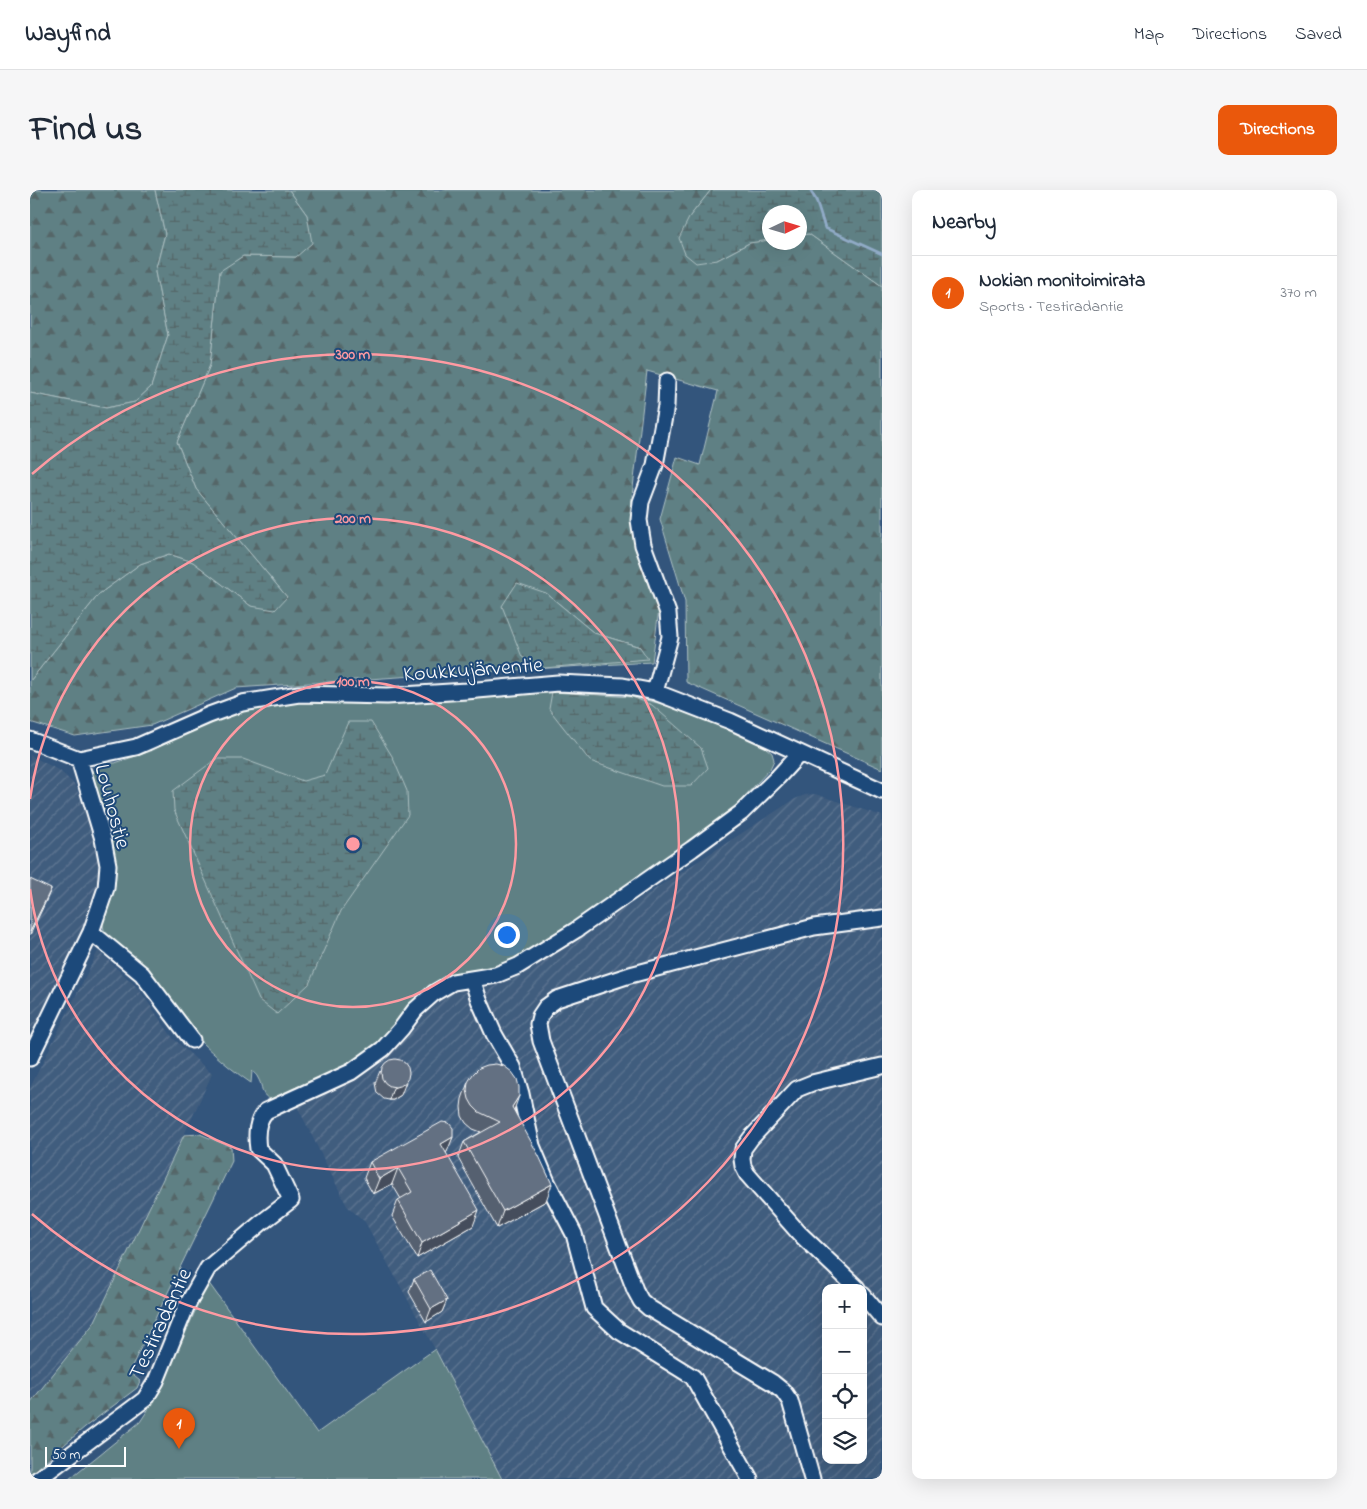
<!DOCTYPE html>
<html lang="en">
<head>
<meta charset="utf-8">
<style>
	body { margin:0; font-family:"Indie Flower",sans-serif; background:#f6f6f7; color:#1f2937 }
	.controls { position:absolute; right:15px; bottom:15px; display:grid; overflow:hidden; border-radius:10px; box-shadow:0 5px 20px #0002 }
	.controls button { width:45px; height:45px; display:grid; place-items:center; padding:0; border:0; border-bottom:1px solid #e0e1e3; background:#fff; color:#1f2937; font:25px sans-serif }
	.compass { position:absolute; left:732px; top:15px; width:45px; height:45px; border-radius:50%; background:#fff; box-shadow:0 5px 20px #0002; rotate:86deg }
	.scale { position:absolute; left:15px; bottom:12px; width:81px; box-sizing:border-box; padding-left:5px; border:2px solid #fff; border-top:0; font-size:14px; line-height:18px; white-space:nowrap; color:#fff; -webkit-text-stroke:4px #1f4a7a; paint-order:stroke }
	.you { position:absolute; left:476px; top:744px; width:18px; height:18px; margin:-12px; border:4px solid #fff; border-radius:50%; background:#1a73e8; box-shadow:0 0 0 8px #1a73e833 }
	.badge { display:grid; place-items:center; width:32px; height:32px; border-radius:50%; background:#ea580c; color:#fff; font-size:16px; font-weight:700 }
	.pin { position:absolute; translate:-50% -41px; filter:drop-shadow(0 1px 2px #0008) }
	.pin::after { content:''; position:absolute; top:26px; width:18px; height:15px; background:inherit; clip-path:polygon(0 0,100% 0,50% 100%) }
	.list { margin:0; padding:0; list-style:none }
	h2 { display:flex; justify-content:space-between; align-items:center; height:65px; margin:0; padding:0 20px; font-size:21px }
	h2 small { font-size:16px; font-weight:400; color:#747a83 }
	.list li { display:grid; grid-template-columns:32px 1fr auto; gap:15px; align-items:center; box-sizing:border-box; height:75px; padding:0 20px; border-top:1px solid #e0e1e3 }
	.list b { display:block; font-size:19px; white-space:nowrap }
	.list p { margin:0; font-size:16px; white-space:nowrap; color:#747a83 }
	.list em { font-size:16px; font-style:normal; color:#747a83 }
	.icon { flex:none; width:28px; height:28px; fill:none; stroke:currentColor; stroke-width:2; stroke-linecap:round; stroke-linejoin:round }
	.map { position:relative; flex:none; width:852px; height:1289px; overflow:hidden; border-radius:10px }
	header { display:flex; align-items:center; gap:30px; box-sizing:border-box; height:70px; padding:0 25px; background:#fff; border-bottom:1px solid #e0e1e3 }
	header strong { font-size:24px }
	nav { display:flex; gap:28px; margin-inline-start:auto; font-size:18px }
	.intro { display:flex; align-items:center; justify-content:space-between; box-sizing:border-box; height:120px; padding:0 30px }
	h1 { margin:0; font-size:35px }
	.button { padding:12px 22px; border-radius:10px; background:#ea580c; color:#fff; font-size:18px; font-weight:700 }
	main { display:flex; gap:30px; padding:0 30px }
	aside { flex:1; background:#fff; border-radius:10px; box-shadow:0 5px 20px #0002 }
	.map>svg:first-child { display:block }
</style>
</head>
<body>
<header>
<strong>Wayfind</strong>
<nav><a>Map</a><a>Directions</a><a>Saved</a></nav>
</header>
<div class="intro"><h1>Find us</h1><a class="button">Directions</a></div>
<main>
<div class="map">
<svg width="852" height="1289" viewBox="0 0 852 1289">
	<defs>
		<pattern id="industrial-furrows" width="10" height="10" patternUnits="userSpaceOnUse" patternTransform="scale(1.25)"><rect width="10" height="10" fill="#415d7e"/><path d="M-1 1l2-2M0 10L10 0M9 11l2-2" fill="none" stroke="#5e7591"/></pattern>
		<pattern id="forest-firs" width="22" height="20" patternUnits="userSpaceOnUse" patternTransform="scale(1.25)"><rect width="22" height="20" fill="#5e8084"/><path d="M5 1l3.5 6h-7zM16 11l3.5 6h-7z" fill="#556668"/></pattern>
		<pattern id="wetland-marsh" width="20" height="14" patternUnits="userSpaceOnUse" patternTransform="scale(1.25)"><rect width="20" height="14" fill="#5e8084"/><path d="M1 5h8M5 5V1M11 12h8M15 12V8" fill="none" stroke="#556668"/></pattern>
	</defs>
	<rect width="100%" height="100%" fill="#33557c"/>
	<filter id="ink" filterUnits="userSpaceOnUse"><feTurbulence type="fractalNoise" baseFrequency=".02" numOctaves="2"/><feDisplacementMap in="SourceGraphic" scale="10" xChannelSelector="R" yChannelSelector="G"/><feConvolveMatrix kernelMatrix="1 2 1 2 8 2 1 2 1" color-interpolation-filters="sRGB"/></filter>
	<g filter="url(#ink)">
		<path fill="url(#industrial-furrows)" fill-rule="evenodd" d="M0,565l30,16 15,14 17,42 6,22 1,22 -2,23 -9,26 -58,122z
			M785,604l67,22v663h-380l-67,-130 -70,-127 -18,-16 -52,-104 122,-86 20,-20 141,-62 52,-29 165,-106 10,-4zM796,1098h37v172h-37z
			M68,761l40,37 35,50 39,36 -28,61 -90,188 -64,80v-315z"/>
		<path fill="#5e8084" stroke="#aec0c2" d="M522,502l80,5 26,6 61,20 40,19 13,11 2,7 -4,9 -39,42 -42,36 -174,117 -53,13 -115,92 -71,32c-18,-5 -11,-11 -18,-23 -1,-3 -4,-5 -6,-7l-1,12c-56,-38 -98,-93 -141,-143l-6,-10 -2,-10 8,-29 -19,-118 8,-10h16l36,-12 55,-28 38,-13 55,-8 91,2z
			M178,1092l109,151 118,-84 67,130h-433l71,-57 19,-29z"/>
		<path fill="url(#forest-firs)" stroke="#aec0c2" fill-rule="evenodd" d="M0,0h125l10,44 -10,38 13,63 -17,52 -16,15 -29,6 -76,-15z
			M259,0h422l-21,26 27,44 32,-17 20,-3v2h30l1,-7 9,-1 73,52v483l-196,-87 -1,-80 -25,-83 17,-62 23,8 18,-74 -71,-20 -17,142 29,96 -7,53 -239,14 -177,12 -84,37 -77,11 -45,-14v-41l69,-87 41,-30 29,-10 24,8 58,44 36,-9 -91,-108 -19,-47 33,-77 10,-95 23,-14 53,1 11,-42zM516,403l48,40 46,14 -138,-41z
			M170,944l31,13 1,14 -103,211 11,9 -3,7 -52,39 -55,47v-71l64,-80 90,-188z"/>
		<path fill="url(#wetland-marsh)" stroke="#aec0c2" d="M125,0h134l18,25 5,28 -16,14 -53,-1 -23,15 -10,94 -33,77 19,47 91,108 -12,13 -24,-4 -58,-44 -24,-8 -29,10 -41,30 -69,87v-288l76,15 29,-6 16,-15 17,-52 -13,-63 10,-38z
			M681,0h171v96l-73,-52 -9,1 -1,-23h-30v28l-20,3 -32,17 -21,3 -11,-9 -6,-16 11,-22z
			M487,393l29,10 48,40 46,14 8,12 -104,9 -22,-11 -20,-51z
			M522,502l80,5 20,8 49,43 7,20 -17,18h-29l-72,-25 -41,-52z
			M318,532h23l21,34 15,35 1,24 -67,96 -32,73 -32,30 -18,-14 -85,-190 -1,-19 43,-32h27l60,22 22,-6z"/>
		<g fill="none" stroke-linecap="round" stroke-linejoin="round">
			<path stroke="#91abc7" stroke-width="3" d="M780,0l6,10 9,28 57,26"/>
			<g stroke="#fff" stroke-width="19">
				<path id="minor" d="M625,502l15,-55 -2,-24 -25,-68 -4,-25 2,-18 14,-37 11,-59 1,-25
					M0,550l49,19 57,-12 73,-32 33,-12 57,-9 88,2 79,-5 92,-8 65,3 32,6 75,29 152,70
					M61,742l51,42 50,66
					M442,789l7,21 15,34 19,33 8,27 11,52 15,36 27,52 20,74 25,23 74,46 57,102
					M0,868l61,-126 15,-44 2,-23 -5,-26 -24,-80
					M827,1098l-58,-55 -52,-59 -4,-8 -1,-7 1,-10 8,-11 46,-49 15,-6 70,-17
					M833,1105l19,23
					M8,1289l107,-80 11,-18 30,-74 22,-39 53,-45 30,-23 -17,-36 -16,-15c-2,-14 -2,-28 8,-38l85,-39 32,-23 18,-20 14,-19 19,-17 19,-11 43,-7 22,-9 58,-36 116,-81 49,-36 37,-36 21,-23
					M782,1289l-22,-78 -7,-10 -10,-8 -124,-75 -8,-7 -6,-11 -94,-249 -3,-17 2,-8 6,-9 11,-8 73,-24 184,-48 68,-9"/>
			</g>
			<use href="#minor" stroke="#1f4a7a" stroke-width="15"/>
		</g>
		<path fill="#556070" stroke="#fff" d="M350,881l21,24 -8,5h-4l-5,-1 -7,-6 -2,-10z
			M438,892l46,28 32,91 -49,27 -39,-70 6,-16 17,-10 -8,-3 -7,-6 -4,-7 -1,-9 1,-8z
			M423,947l-7,16 27,73 -56,32 -25,-42 6,-16 3,-1 -9,-15 -19,10 -9,-16 6,-16z
			M384,1089l33,21 -5,12 -16,10 -17,-30z"/>
		<path fill="#454e5b" stroke="#fff" d="M21,699l-5,12 -16,34v-3z
			M376,892l-5,13 -8,5h-4l4,-12z
			M489,906l-6,17 -1,-6z
			M423,947l-6,15 -12,7 6,-15z
			M368,978l-6,16 -19,10 6,-15z
			M522,994l-6,17 -49,27 6,-17z
			M449,1020l-6,16 -56,32 5,-15z
			M417,1110l-5,12 -16,10 5,-13z"/>
		<path fill="#637082" stroke="#fff" d="M0,689l21,10 -21,43z
			M351 883a14 14 0 1 1 28 0a14 14 0 1 1-28 0Z
			M466,874l8,2 8,6 5,7 2,8v9l-7,11 27,49 13,28 -49,27 -39,-69 36,-20 -21,-10 -6,-6 -4,-7 -2,-9 1,-8 5,-8 6,-6 8,-3z
			M412,932l7,1 4,5v9l-12,7 38,66 -57,33 -24,-43 14,-8 -14,-24 -19,11 -9,-17z
			M400,1080l17,30 -16,9 -17,-30z"/>
	</g>
	<g fill="none" stroke="#ff9aa2" stroke-width="2.5">
		<circle cx="323" cy="654" r="163"/>
		<path d="M0 609A326 326 0 1 1 0 699"/>
		<path d="M2 284A490 490 0 1 1 2 1024"/>
	</g>
	<g text-anchor="middle" stroke-width="4" stroke-linejoin="round" paint-order="stroke">
		<g font-size="22" fill="#fff" stroke="#1f4a7a">
			<text transform="translate(443 478) rotate(-4)" y="8">Koukkujärventie</text>
			<text transform="translate(84 616) rotate(75)" y="8">Louhostie</text>
			<text transform="translate(129 1133) rotate(-65)" y="8">Testiradantie</text>
		</g>
	</g>
	<circle cx="323" cy="654" r="8" fill="#ff9aa2" stroke="#1f4a7a" stroke-width="2.5"/>
	<g font-size="15" text-anchor="middle" font-weight="bold" fill="#ff9aa2" stroke="#1f4a7a" stroke-width="4" stroke-linejoin="round" paint-order="stroke">
		<text x="323" y="169">300 m</text>
		<text x="323" y="333">200 m</text>
		<text x="323" y="496">100 m</text>
	</g>
</svg>
<div class="controls">
<button>+</button>
<button>−</button>
<button><svg class="icon" aria-label="locate" viewBox="0 0 24 24"><circle cx="12" cy="12" r="6"/><path d="M12 2v4M12 18v4M2 12h4M18 12h4"/></svg></button>
<button><svg class="icon" aria-label="layers" viewBox="0 0 24 24"><path d="M12 4l9 5-9 5-9-5zM3 14l9 5 9-5"/></svg></button>
</div>
<svg class="compass" viewBox="-18 -18 36 36"><path d="M0-13l5 13h-10z" fill="#e53935"/><path d="M0 13l5-13h-10z" fill="#747a83"/></svg>
<div class="scale">50 m</div>
<div class="you"></div>
<div class="pin badge" style="left:149px;top:1259px">1</div>
</div>
<aside>
<h2>Nearby<small></small></h2>
<ul class="list">
<li><span class="badge">1</span><div><b>Nokian monitoimirata</b><p>Sports · Testiradantie</p></div><em>370 m</em></li>
</ul>
</aside>
</main>
</body>
</html>
